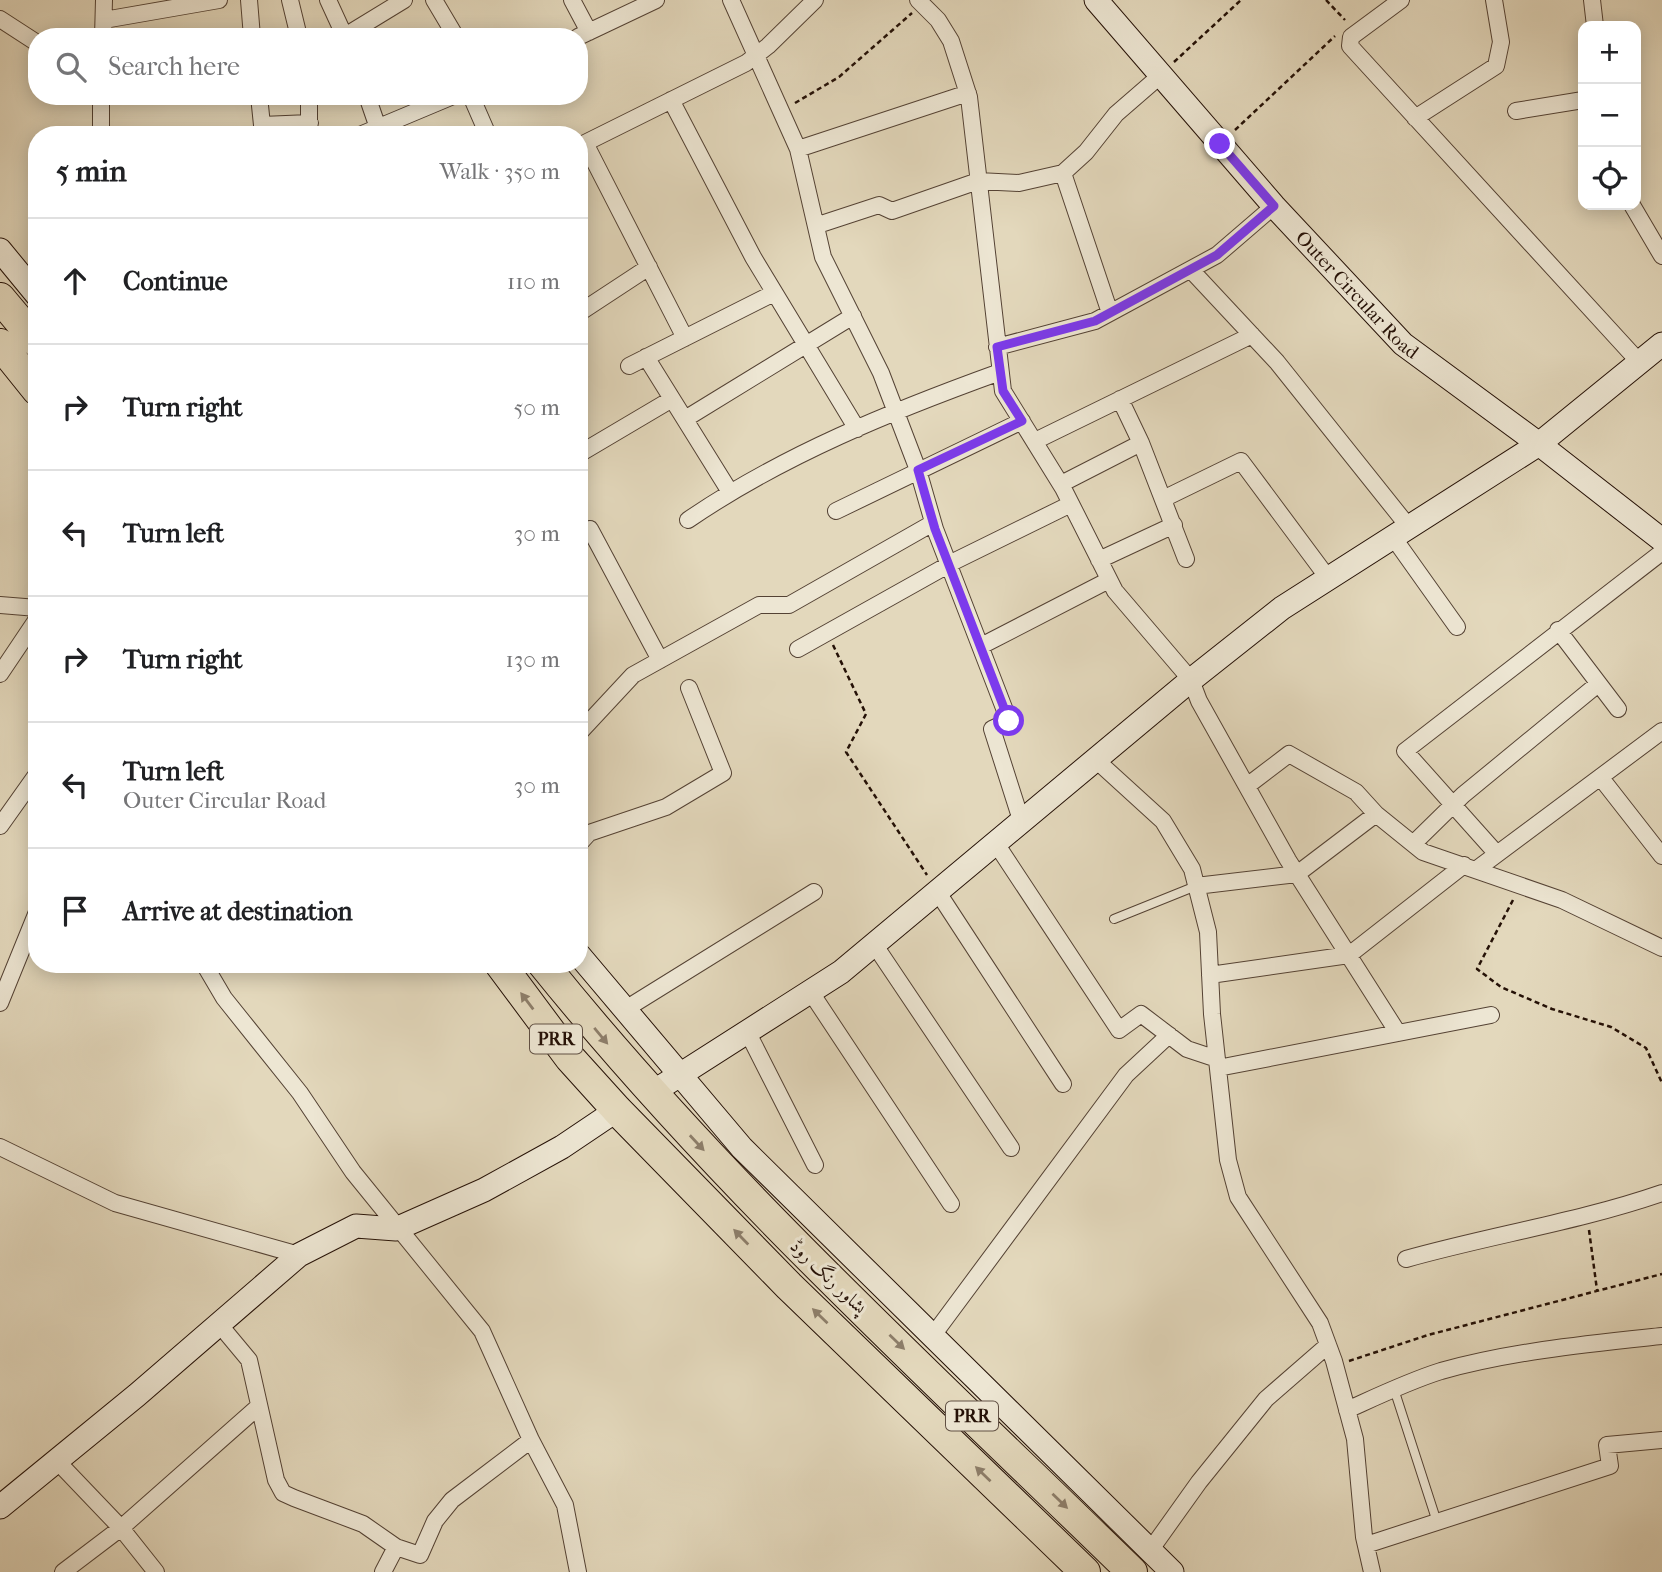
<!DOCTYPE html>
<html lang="en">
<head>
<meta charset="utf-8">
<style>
	body { margin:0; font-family:"IM FELL French Canon",Amiri,serif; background:#f2f2f2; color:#202124 }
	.controls { position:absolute; right:21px; top:21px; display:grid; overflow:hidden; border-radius:14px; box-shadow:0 4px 18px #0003 }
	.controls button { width:63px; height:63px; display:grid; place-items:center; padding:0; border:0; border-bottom:2px solid #e0e0e0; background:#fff; color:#202124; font:35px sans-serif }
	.stop { position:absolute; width:21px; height:21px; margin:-16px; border:5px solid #7c3aed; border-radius:50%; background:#fff }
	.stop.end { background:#7c3aed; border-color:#fff; box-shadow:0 2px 7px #0008 }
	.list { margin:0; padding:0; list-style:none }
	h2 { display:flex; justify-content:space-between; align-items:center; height:91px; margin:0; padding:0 28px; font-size:30px }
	h2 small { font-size:23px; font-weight:400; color:#757577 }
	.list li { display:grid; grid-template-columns:46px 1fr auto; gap:21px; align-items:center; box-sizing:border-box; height:126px; padding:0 28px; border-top:2px solid #e0e0e0 }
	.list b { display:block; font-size:26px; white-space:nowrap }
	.list p { margin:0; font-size:23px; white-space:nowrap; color:#757577 }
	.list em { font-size:23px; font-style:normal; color:#757577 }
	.icon { flex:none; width:38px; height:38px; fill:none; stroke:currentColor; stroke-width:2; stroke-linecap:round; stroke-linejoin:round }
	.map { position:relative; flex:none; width:1662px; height:1572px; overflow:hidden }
	.search { position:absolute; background:#fff; box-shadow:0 4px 18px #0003; left:28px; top:28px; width:560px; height:77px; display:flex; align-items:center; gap:18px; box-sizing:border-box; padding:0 24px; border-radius:28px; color:#757577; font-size:26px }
	.panel { position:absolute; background:#fff; box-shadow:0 4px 18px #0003; left:28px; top:126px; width:560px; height:847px; border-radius:28px }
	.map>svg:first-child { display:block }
</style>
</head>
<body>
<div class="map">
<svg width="1662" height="1572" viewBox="0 0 1662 1572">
	<rect width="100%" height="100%" fill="#e3d8bc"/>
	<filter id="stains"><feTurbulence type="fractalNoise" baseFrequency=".00286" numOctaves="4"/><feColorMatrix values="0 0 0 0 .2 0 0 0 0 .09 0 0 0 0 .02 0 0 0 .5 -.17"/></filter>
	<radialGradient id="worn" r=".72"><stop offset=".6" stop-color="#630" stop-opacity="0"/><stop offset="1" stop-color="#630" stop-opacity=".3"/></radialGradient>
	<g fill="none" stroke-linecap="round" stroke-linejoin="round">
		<g stroke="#544234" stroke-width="10">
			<path id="lane" d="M1114,919l82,-33
				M1394,1389l43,133"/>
		</g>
		<g stroke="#544234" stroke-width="18">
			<path id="street" d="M249,0l3,37
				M290,0l9,37
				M328,0l17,37
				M434,0l22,37
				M572,0l17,32
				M731,0l67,149 25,108 58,116 37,97 17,59 74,192 -17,8 29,91
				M918,0l20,20 13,21 18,56 34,294 60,97 52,103 76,89 8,21 89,159 110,173
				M1401,0l-50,37 -1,9 291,318
				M1592,0l3,26
				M0,19l37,24
				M104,20l115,-20
				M345,36l59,-36
				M103,37l1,-37
				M578,37l78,-37
				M259,96l3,29 48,-2
				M309,96v39
				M367,96l11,32
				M471,96l17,39
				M671,100l82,157 104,172
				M1516,111l67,-11
				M1415,118l81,-52 5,-24 -7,-42
				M101,135v-39
				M360,135l93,-39
				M585,143l100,195
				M579,146l167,-83 22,-17 47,-46
				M798,149l170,-56
				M1063,173l47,140
				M1632,205l30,51
				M818,225l61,-20 13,6 86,-30 41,2 44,-10 23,-21 30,-38 45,-39
				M1191,270l86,92 131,164
				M579,313l70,-46
				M997,347l98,-26 122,-66 57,-49
				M646,357l84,135
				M629,366l145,-73
				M1120,399l21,44 45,116
				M685,419l168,-103
				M1035,441l217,-106
				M579,454l93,-55
				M1061,484l80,-41
				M1163,499l78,-38 87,117
				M836,511l186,-90
				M688,520c95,-65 204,-109 312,-148
				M579,535l11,-6 70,131
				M1393,537l64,90
				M1099,560l75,-35
				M0,605l37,3
				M1558,630l60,79
				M981,646l128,-66
				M798,649l159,-89 114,-56
				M0,674l37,-55
				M579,733l54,-58 126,-70h30l144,-82
				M1095,759l68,62 29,48 16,63 4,82 16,146 10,37 82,126 14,38 21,78 9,98 8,35
				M1601,778l61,78
				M1247,786l42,-32 67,38 20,22 47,38 139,48 100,48
				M0,826l37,-52
				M995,842l124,188 22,-16 46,35 30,10
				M579,844l10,-11 77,-26 57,-34 -34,-85
				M1413,844l50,-49 135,-111
				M1497,854l-92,-103 257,-199
				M1477,869l185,-138
				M1196,886l101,-12 79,-60
				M937,891l126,193
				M874,944l137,204
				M204,964l20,34 76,95 53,79 129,159 49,109 34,65 13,67
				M1210,975l139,-20 115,-90
				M810,991l141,213
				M0,1003l37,-91
				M624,1010l190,-118
				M748,1033l67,132
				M1218,1068l273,-53
				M0,1147l115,56 184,52
				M1406,1259c85,-24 172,-37 256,-66
				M219,1324l30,36 27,120 7,13 11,5 69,26 33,23 24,8 15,-34 17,-21 79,-60
				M931,1338l195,-263 43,-40
				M1347,1410c31,-14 62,-29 94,-39 72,-20 146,-27 221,-35
				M56,1460l65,68 35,44
				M1366,1545l244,-79 -3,-21 55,-5
				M1149,1552l50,-70 67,-83 62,-54
				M63,1572l58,-44 138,-122
				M383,1572l13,-25"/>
		</g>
		<g stroke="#241006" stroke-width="25">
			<g id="secondary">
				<path id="s1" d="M1096,0l178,206 129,138 136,100 123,96"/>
				<path d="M0,250l37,45"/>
				<path d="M579,955l163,193 430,424"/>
				<path d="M650,1094l191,-122 350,-292 91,-72 257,-164 123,-100"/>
				<path d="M0,1507l137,-112 162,-140 57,-29 40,3 88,-39 78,-43 55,-37"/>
			</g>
		</g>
		<g stroke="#241006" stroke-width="32">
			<path id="highway" d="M0,298l37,44
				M0,344l37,46
				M500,964l70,94 47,52 172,176 296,286
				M543,964c177,220 387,411 589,608"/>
		</g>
		<path stroke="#241006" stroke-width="2.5" stroke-dasharray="5 3.5" stroke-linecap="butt" d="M1326,0l19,20
			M1174,62l67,-62
			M795,103l44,-26 73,-64
			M1235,130l100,-94
			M833,645l33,69 -20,38 81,123
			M1513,900l-36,69 24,18 51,22 59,18 35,21 16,35
			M1589,1230l8,60
			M1349,1361l79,-26 234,-61"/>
		<use href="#lane" stroke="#ede6d3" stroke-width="8"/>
		<use href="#street" stroke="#ede6d3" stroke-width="16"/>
		<use href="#secondary" stroke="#ede6d3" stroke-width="23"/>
		<use href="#highway" stroke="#e3d8bc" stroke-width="30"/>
	</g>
	<defs><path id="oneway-solid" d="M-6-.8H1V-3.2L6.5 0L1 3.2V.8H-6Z" transform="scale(1.75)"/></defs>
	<g fill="#8d7e6a">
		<use href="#oneway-solid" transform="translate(527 1001) rotate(-127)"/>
		<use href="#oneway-solid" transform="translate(601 1036) rotate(50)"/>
		<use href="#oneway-solid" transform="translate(697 1143) rotate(47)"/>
		<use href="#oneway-solid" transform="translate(741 1237) rotate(-134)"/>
		<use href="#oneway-solid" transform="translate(820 1316) rotate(-136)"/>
		<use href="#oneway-solid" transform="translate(897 1342) rotate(44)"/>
		<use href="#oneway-solid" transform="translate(983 1474) rotate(-136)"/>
		<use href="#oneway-solid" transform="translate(1060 1501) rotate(44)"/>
	</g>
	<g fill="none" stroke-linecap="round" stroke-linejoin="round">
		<path stroke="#7c3aed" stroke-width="9" d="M1009,721l-74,-192 -17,-59 104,-49 -19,-30 -6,-44 98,-26 122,-66 57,-49 -54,-62"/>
	</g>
	<g text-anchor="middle" stroke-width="6" stroke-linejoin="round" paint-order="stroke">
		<g fill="#ede6d3" stroke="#605044" stroke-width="2">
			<rect x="530" y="1024.5" width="52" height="29" rx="5"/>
			<rect x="946" y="1401.5" width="52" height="29" rx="5"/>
		</g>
		<g font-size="18" font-weight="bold" fill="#241006">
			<text x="556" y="1045">PRR</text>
			<text x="972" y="1422">PRR</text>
		</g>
		<g font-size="19" fill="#241006" stroke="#ede6d3">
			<text dy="7" stroke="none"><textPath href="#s1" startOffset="394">Outer Circular Road</textPath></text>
			<text transform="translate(829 1276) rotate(44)" y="7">پشاور رنگ روڈ</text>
		</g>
	</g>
	<rect width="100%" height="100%" filter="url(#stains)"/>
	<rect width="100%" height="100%" fill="url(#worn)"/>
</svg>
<div class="controls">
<button>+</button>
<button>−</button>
<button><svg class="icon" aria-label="locate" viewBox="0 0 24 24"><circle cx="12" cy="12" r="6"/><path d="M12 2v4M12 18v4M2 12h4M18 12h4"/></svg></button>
</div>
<div class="stop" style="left:1009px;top:721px"></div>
<div class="stop end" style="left:1220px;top:144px"></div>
<div class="search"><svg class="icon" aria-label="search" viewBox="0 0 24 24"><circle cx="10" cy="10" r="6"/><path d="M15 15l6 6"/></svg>Search here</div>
<section class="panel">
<h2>5 min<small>Walk · 350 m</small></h2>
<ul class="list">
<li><svg class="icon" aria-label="ahead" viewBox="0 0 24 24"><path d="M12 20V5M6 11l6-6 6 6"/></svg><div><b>Continue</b></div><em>110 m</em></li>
<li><svg class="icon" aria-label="right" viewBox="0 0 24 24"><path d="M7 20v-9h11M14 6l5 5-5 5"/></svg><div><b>Turn right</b></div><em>50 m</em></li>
<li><svg class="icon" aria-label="left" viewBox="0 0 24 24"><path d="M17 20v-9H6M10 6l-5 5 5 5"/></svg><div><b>Turn left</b></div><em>30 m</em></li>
<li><svg class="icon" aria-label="right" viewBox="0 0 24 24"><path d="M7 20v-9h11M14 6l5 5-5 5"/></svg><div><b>Turn right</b></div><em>130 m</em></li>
<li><svg class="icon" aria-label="left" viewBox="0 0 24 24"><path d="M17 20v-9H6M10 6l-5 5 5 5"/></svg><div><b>Turn left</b><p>Outer Circular Road</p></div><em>30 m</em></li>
<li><svg class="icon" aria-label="arrive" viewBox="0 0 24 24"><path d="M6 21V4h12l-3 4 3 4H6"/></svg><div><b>Arrive at destination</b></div></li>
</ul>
</section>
</div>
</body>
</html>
